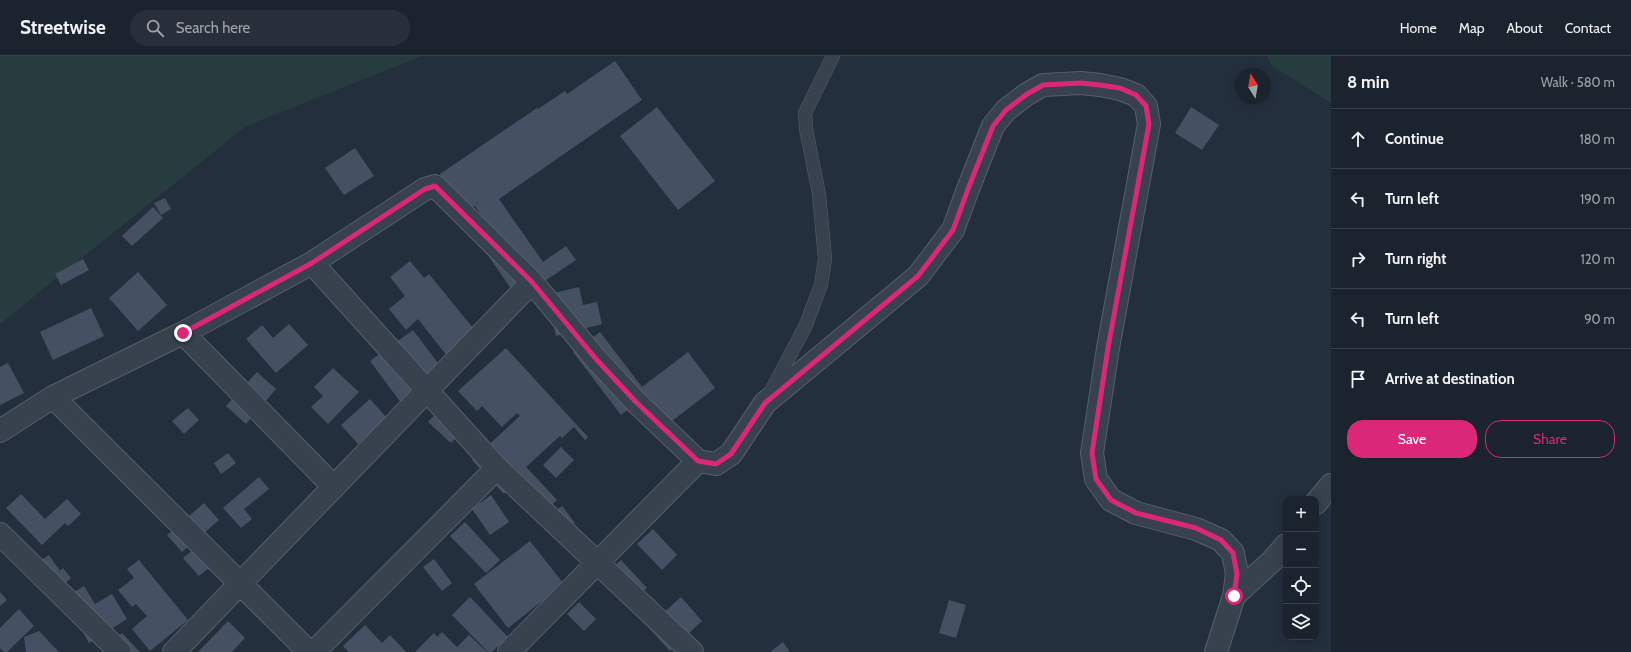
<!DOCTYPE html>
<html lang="en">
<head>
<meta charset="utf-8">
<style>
	body { margin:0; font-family:Cabin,sans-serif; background:#282f3a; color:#f1f3f6 }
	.controls { position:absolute; right:12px; bottom:12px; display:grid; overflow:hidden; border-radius:8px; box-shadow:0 2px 10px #0003 }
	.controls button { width:36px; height:36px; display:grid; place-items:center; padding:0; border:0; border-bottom:1px solid #39404a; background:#1b232e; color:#f1f3f6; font:20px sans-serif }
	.compass { position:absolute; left:1235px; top:12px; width:36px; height:36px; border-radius:50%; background:#1b232e; box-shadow:0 2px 10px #0003; rotate:349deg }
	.stop { position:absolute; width:12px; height:12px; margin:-9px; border:3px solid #db2777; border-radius:50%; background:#fff }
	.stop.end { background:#db2777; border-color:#fff; box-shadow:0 1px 4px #0008 }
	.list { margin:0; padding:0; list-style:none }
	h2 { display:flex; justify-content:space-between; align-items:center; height:52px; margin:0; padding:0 16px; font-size:17px }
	h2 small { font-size:13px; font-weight:400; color:#a0a4aa }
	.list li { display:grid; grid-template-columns:26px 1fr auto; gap:12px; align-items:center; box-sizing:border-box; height:60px; padding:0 16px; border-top:1px solid #39404a }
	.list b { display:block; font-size:15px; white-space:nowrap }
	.list em { font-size:13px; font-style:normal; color:#a0a4aa }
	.actions { display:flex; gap:8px; padding:12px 16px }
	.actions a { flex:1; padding:9px 0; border:1px solid #db2777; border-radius:16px; text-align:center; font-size:14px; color:#db2777 }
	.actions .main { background:#db2777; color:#fff }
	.icon { flex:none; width:22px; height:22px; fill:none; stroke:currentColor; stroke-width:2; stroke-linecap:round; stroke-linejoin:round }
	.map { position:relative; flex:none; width:1331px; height:596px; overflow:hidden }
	header { display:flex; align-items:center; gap:24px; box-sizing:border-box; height:56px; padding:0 20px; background:#1b232e; border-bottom:1px solid #39404a }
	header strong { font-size:19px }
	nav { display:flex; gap:22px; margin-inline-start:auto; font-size:14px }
	.search { width:280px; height:36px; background:#282f3a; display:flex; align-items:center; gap:10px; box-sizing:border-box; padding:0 14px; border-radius:22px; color:#a0a4aa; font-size:15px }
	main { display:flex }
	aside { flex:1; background:#1b232e }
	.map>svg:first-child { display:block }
</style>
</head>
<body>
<header>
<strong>Streetwise</strong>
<div class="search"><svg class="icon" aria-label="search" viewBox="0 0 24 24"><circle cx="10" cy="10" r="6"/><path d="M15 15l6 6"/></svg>Search here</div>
<nav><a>Home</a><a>Map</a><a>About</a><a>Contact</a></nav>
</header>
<main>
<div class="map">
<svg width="1331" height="596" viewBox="0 0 1331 596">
	<rect width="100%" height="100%" fill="#242f3e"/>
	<path fill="#263c3f" d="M0,0h422l-176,70 -246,198z
		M1267,0h64v47l-60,-38z"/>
	<path fill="#455162" d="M615,5l27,39 -143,99 44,63 23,-16 10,14 -58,39 -44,-64 14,-10 -13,-19 -9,6 -26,-38 97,-66 1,1 27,-18 2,3z
		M657,51l58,74 -37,29 -58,-74z
		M1191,51l28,18 -17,25 -27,-17z
		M355,92l19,28 -30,19 -19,-27z
		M165,142l6,11 -10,6 -7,-12z
		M153,151l10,11 -31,28 -10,-10z
		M83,203l6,11 -28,15 -6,-11z
		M410,205l14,17 5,-4 48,59 -29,24 -30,-38 -12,11 -17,-21 16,-13 -15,-19z
		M138,216l29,33 -29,26 -29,-33z
		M579,231l4,18 14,-3 5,22 -46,12 -10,-41z
		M91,252l13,28 -51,24 -13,-28z
		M289,268l19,21 -32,28 -30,-34 16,-14 11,13z
		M413,274l34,45 -43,32 -34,-46z
		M600,276l42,55 46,-35 27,36 -60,46 -22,-29 -12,10 -48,-63z
		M506,292l82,89 -3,3 -11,-13 -12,11 -2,-2 -34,31 31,33 -17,16 -27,-30 -9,8 -32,-34 48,-44 -3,-3 -15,14 -20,-21 -5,5 -19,-20z
		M8,307l16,30 -24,12v-38z
		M333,312l26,24 -31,32 -17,-17 12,-11 -9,-9z
		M257,316l19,17 -30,35 -20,-18z
		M370,343l17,19 -29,26 -17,-19z
		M447,346l23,21 -19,20 -23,-21z
		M188,352l11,12 -15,14 -12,-13z
		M561,391l13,13 -18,18 -13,-13z
		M228,397l8,10 -15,11 -7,-11z
		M259,421l10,12 -25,20 8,10 -11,9 -18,-20z
		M21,438l24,25 22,-20 14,15 -13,12 -3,-3 -23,22 -36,-37z
		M491,439l18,27 -19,13 -18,-26z
		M204,447l15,17 -37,32 -15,-17z
		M562,450l13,17 -17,13 -13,-18z
		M465,466l35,38 -14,13 -36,-37z
		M653,473l24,26 -15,15 -25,-26z
		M204,485l15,19 -20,16 -16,-18z
		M530,485l34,43 -56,44 -34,-44z
		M49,499l11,16 -20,14 -12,-16z
		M434,503l18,24 -10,8 -19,-24z
		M139,504l49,60 -38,31 -18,-22 15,-13 -11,-12 -4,3 -14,-17 16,-12 -7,-9z
		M621,504l26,28 -20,18 -26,-27z
		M63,512l8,10 -15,13 -8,-9z
		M84,530l11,18 17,-10 15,25 -38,24 -25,-45z
		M0,536l7,8 -7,6z
		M470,541l38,40 -16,15h-4l-36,-37z
		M681,541l21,24 -32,30 -22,-24z
		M949,544l17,5 -10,33 -17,-5z
		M579,546l17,17 -12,12 -17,-17z
		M19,553l15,17 -27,26h-3l-4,-4v-20z
		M228,565l17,17 -13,14h-34z
		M365,569l17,18 8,-8 16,17h-59l1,-1 -5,-5z
		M39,575l20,21h-33l-2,-15z
		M442,576l15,15 12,-12 18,17h-72l19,-19 3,4z
		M122,577l18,19h-35l-2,-2z
		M783,586l7,10h-20z"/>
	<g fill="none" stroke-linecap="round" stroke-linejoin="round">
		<g stroke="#565f6c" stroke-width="14">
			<path id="service" d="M770,337l35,-66 16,-42 4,-26 -6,-65 -13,-65 -1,-16 28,-57"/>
		</g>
		<g stroke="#565f6c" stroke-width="24">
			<path id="minor" d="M312,207l185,205 195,184
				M183,277l151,154
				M53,341l256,255
				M0,375l53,-34 130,-64 129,-70 113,-74 10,-3 97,96 64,77 40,43 62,59 18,3 15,-10 34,-51 153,-127 35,-46 15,-41 25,-63 13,-16 21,-16 16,-9 38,-2 19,2 20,4 16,6 10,11 3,18 -41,224 -16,105 4,26 15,21 25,13 60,16 25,11 12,13 4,21 -3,22 -18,56
				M1316,447l15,-18
				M0,478l120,118
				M1234,540l39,-36 13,-15
				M174,596l358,-370
				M314,596l183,-184
				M509,596l189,-191"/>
		</g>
		<use href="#service" stroke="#38414e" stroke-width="13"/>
		<use href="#minor" stroke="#38414e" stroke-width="22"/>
	</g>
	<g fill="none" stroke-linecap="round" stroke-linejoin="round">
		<path stroke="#db2777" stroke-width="5" d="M183,277l129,-70 113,-74 10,-3 97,96 64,77 40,43 62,59 18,3 15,-10 34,-51 153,-127 35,-46 15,-41 25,-63 13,-16 21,-16 16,-9 38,-2 19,2 20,3 16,7 10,11 3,18 -41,224 -16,105 4,26 15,21 25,13 60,15 25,12 12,13 4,21 -3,22"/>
	</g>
</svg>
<div class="controls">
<button>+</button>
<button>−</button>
<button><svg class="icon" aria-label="locate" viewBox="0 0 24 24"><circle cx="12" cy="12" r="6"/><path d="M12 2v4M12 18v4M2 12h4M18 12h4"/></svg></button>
<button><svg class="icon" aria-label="layers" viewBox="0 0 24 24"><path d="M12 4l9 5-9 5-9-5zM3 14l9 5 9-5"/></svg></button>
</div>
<svg class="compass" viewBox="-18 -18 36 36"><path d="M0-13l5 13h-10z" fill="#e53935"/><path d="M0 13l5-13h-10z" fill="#a0a4aa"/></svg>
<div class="stop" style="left:1234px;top:540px"></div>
<div class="stop end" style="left:183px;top:277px"></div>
</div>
<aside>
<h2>8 min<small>Walk · 580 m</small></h2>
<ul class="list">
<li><svg class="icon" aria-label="ahead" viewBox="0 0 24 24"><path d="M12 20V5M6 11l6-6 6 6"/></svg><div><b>Continue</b></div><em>180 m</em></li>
<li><svg class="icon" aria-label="left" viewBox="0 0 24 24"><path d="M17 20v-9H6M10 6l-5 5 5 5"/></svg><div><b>Turn left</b></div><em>190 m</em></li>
<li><svg class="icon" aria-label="right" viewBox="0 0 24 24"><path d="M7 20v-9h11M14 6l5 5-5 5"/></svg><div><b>Turn right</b></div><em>120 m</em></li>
<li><svg class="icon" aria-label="left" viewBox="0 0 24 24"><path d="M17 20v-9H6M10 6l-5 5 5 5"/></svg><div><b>Turn left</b></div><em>90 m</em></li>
<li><svg class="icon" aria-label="arrive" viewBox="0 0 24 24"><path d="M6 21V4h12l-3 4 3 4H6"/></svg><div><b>Arrive at destination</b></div></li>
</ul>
<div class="actions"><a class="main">Save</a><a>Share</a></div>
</aside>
</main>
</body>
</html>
